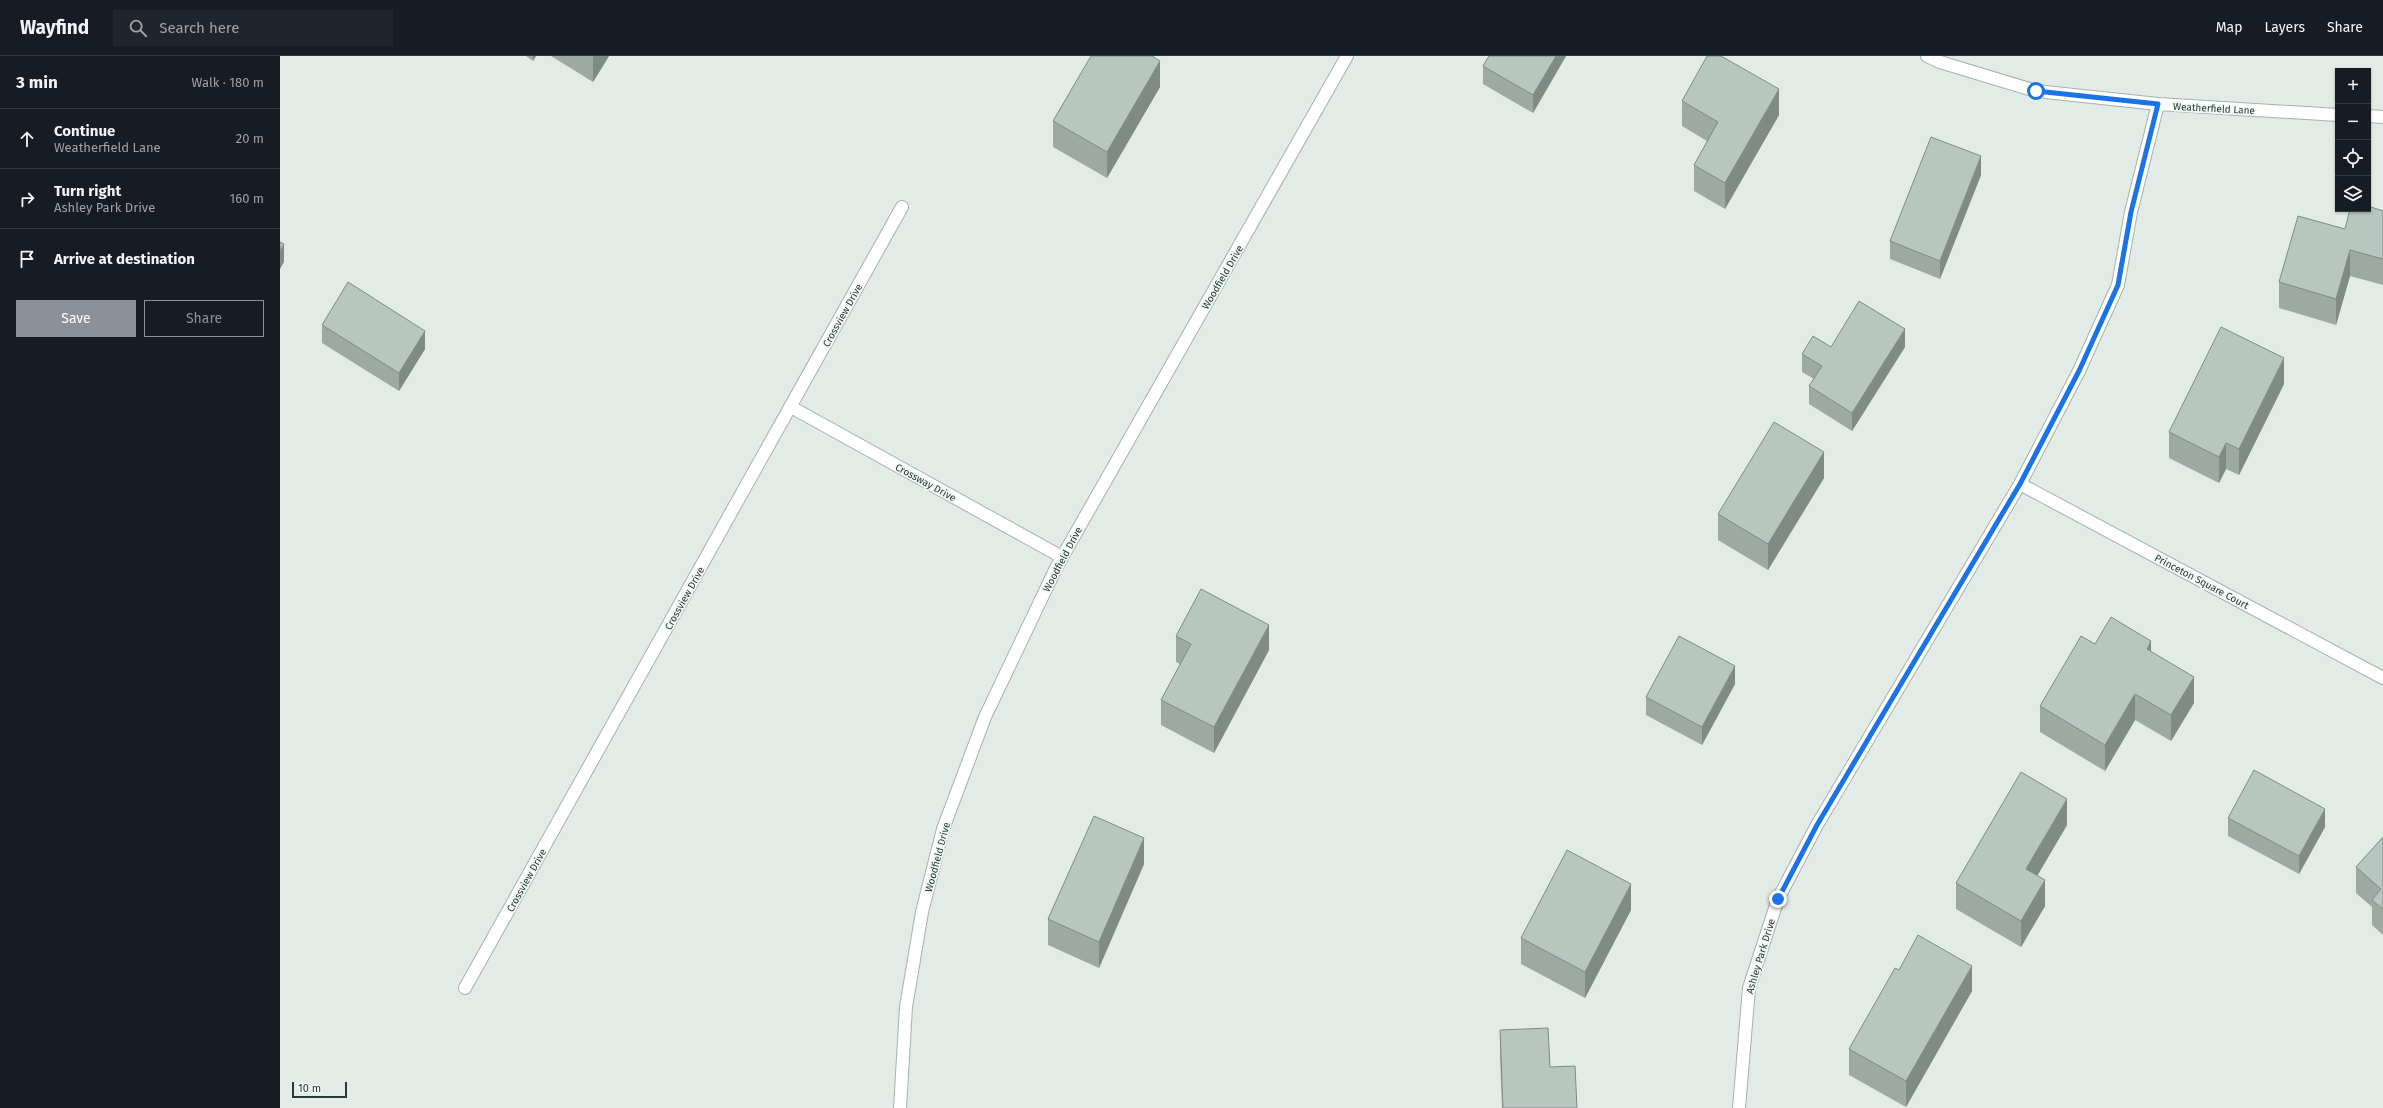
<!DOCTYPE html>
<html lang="en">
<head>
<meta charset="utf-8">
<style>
	body { margin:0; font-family:"Fira Sans",sans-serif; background:#20242c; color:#f1f3f6 }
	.controls { position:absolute; right:12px; top:12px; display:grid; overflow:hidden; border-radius:0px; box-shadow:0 1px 3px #0004 }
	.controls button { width:36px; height:36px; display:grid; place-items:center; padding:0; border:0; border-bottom:1px solid #363941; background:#171b24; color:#f1f3f6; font:20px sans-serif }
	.scale { position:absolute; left:12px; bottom:10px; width:55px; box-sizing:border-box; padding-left:4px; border:2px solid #233b33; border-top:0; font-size:11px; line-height:14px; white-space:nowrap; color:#233b33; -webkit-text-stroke:3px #f2f8f5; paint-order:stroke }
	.stop { position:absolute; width:12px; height:12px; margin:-9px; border:3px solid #1a73e8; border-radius:50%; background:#fff }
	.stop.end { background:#1a73e8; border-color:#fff; box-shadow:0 1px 4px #0008 }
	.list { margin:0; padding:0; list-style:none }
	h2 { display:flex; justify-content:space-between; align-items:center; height:52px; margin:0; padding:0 16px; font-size:17px }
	h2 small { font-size:13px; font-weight:400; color:#9ea1a6 }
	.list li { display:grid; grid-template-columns:26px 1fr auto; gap:12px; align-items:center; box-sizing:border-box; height:60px; padding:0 16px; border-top:1px solid #363941 }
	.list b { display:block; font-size:15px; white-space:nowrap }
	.list p { margin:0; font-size:13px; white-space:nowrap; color:#9ea1a6 }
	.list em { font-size:13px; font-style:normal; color:#9ea1a6 }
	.actions { display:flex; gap:8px; padding:12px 16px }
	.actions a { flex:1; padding:9px 0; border:1px solid #8c9099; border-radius:0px; text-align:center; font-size:14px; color:#8c9099 }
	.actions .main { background:#8c9099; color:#fff }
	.icon { flex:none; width:22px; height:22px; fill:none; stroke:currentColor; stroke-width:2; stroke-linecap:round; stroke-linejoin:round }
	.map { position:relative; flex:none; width:2103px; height:1052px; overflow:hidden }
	header { display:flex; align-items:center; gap:24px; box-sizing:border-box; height:56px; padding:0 20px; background:#171b24; border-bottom:1px solid #363941 }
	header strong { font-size:19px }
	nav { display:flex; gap:22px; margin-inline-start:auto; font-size:14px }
	.search { width:280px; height:36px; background:#20242c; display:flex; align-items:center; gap:10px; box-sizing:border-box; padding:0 14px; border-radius:0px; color:#9ea1a6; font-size:15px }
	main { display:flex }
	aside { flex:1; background:#171b24 }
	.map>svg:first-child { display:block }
</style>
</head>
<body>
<header>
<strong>Wayfind</strong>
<div class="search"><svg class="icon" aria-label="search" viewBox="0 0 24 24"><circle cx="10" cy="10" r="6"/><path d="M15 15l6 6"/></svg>Search here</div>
<nav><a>Map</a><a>Layers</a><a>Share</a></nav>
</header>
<main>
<aside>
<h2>3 min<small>Walk · 180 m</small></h2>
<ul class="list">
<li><svg class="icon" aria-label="ahead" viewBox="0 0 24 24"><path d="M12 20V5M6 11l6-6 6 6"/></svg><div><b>Continue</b><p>Weatherfield Lane</p></div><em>20 m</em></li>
<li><svg class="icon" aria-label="right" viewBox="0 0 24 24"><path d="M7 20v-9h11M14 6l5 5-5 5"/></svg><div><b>Turn right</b><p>Ashley Park Drive</p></div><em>160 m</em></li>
<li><svg class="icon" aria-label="arrive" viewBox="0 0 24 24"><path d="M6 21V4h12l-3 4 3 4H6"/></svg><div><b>Arrive at destination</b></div></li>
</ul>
<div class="actions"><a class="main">Save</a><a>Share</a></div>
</aside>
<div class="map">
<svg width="2103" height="1052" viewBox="0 0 2103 1052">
	<rect width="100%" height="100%" fill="#e2ebe6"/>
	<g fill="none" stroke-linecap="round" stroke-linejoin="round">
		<g stroke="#a5b3ad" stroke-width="14">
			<path id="minor" d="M1647,0l13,6 96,29 122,13 180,11
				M2088,60l15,1
				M511,351l271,150
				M1740,428l363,194
				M185,932l437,-781
				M620,1052l6,-101 16,-95 21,-83 42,-112 71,-149 291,-512
				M1459,1052l10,-120 29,-89 39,-74 203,-341 59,-113 39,-86 13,-73 27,-108"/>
		</g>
		<use href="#minor" stroke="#fff" stroke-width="12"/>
	</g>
	<path fill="#9daaa4" d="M246,0h10l-3,5z
		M271,0h58l-16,26z
		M1209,0h77l-33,57 -50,-29v-18z
		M880,31l-53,91 -54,-31v-26z
		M1402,45l97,14 -54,94 -31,-18v-26l13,-24 -25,-15z
		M1701,119l-41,104 -50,-20v-18z
		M2103,155v74l-33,-9 -14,49 -57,-17v-26l66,-53z
		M42,269l103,24 -26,42 -77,-48z
		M1551,291h74l-53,84 -43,-27v-18l5,-7 -12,-7v-18z
		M2004,328l-45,91 -13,-6 -7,14 -50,-25v-26z
		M1544,422l-56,92 -50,-30v-26z
		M896,580l93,14 -55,103 -53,-28v-25l19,-36 -4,-2z
		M1815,588l56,8 43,51 -23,38 -36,-21 -30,51 -65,-39v-26z
		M1455,628l-33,61 -56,-30v-18z
		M1948,762l97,9 -26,47 -71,-38z
		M1787,769l-30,51 8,30 -24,41 -65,-38v-26z
		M2103,781v98l-11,-10v-18l-16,-14v-26z
		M864,808l-45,104 -51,-23v-26z
		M1351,854l-46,88 -64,-34v-26z
		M1619,914l73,21 -66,116 -57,-32v-26z
		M1220,974l50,37 27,41h-75l-2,-52z"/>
	<path fill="#808b86" d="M253,0h3l-3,5z
		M313,0h16l-16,26z
		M1276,0h10l-33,57v-18z
		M880,5v26l-53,91v-26z
		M1499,33v26l-54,94v-26z
		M1701,100v19l-41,104v-18z
		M4,188v18l-4,7v-18z
		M2070,194v26l-14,49v-26z
		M1625,273v18l-53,84v-18z
		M145,275v18l-26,42v-18z
		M2004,302v26l-45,91v-26z
		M1946,387v26l-7,14v-26z
		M1544,396v26l-56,92v-26z
		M989,569v25l-55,103v-26z
		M1871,585v26l-4,-18z
		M1455,610v18l-33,61v-18z
		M1914,621v26l-23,38v-26z
		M1855,638v26l-30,51v-26z
		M1787,743v26l-41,70v-26z
		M2045,753v18l-26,47v-18z
		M864,782v26l-45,104v-26z
		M1765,824v26l-24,41v-26z
		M1351,828v26l-46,88v-26z
		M1692,910v25l-66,116v-26z"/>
	<path fill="#b7c6bf" stroke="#808b86" d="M811,0h61l8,5 -53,91 -54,-31z
		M1209,0h67l-23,39 -50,-29z
		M1427,0h14l58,33 -54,94 -31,-18 24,-43 -36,-21z
		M1651,81l50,19 -41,105 -50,-20z
		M2088,150l15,5v48l-33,-9 -14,49 -57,-17 19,-66 47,13 5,-20h18z
		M0,186l4,2 -4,7z
		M68,226l77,49 -26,42 -77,-48z
		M1579,245l46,28 -53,84 -43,-27 13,-20 -20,-12 11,-18 18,11z
		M1941,271l63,31 -45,91 -13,-6 -7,14 -50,-25z
		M1494,366l50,30 -56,92 -50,-30z
		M921,533l68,36 -55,102 -53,-27 30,-56 -15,-8z
		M1831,561l40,24 -4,8 47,28 -23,38 -36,-21 -30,51 -65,-39 41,-70 14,8z
		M1399,580l56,30 -33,61 -56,-30z
		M1974,714l71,39 -26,47 -71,-38z
		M1741,716l46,27 -41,70 19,11 -24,41 -65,-38z
		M814,760l50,22 -45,104 -51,-23z
		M2103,781v72l-11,-9 9,-11 -25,-22z
		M1287,794l64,34 -46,88 -64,-34z
		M1638,879l54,31 -66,115 -57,-32 46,-81 4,2z
		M1268,972l2,39 25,-1 2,42h-74l-3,-78z"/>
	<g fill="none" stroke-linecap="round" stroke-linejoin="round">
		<path stroke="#1a73e8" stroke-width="5" d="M1498,843l39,-74 203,-341 59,-113 39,-86 13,-73 27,-108 -122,-13"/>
	</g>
	<g text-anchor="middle" stroke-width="3.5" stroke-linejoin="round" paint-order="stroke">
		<g font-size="10" fill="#233b33" stroke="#f2f8f5">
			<text transform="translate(1934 52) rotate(3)" y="4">Weatherfield Lane</text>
			<text transform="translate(942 221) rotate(-60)" y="4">Woodfield Drive</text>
			<text transform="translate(562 259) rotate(-61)" y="4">Crossview Drive</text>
			<text transform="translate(646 426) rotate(29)" y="4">Crossway Drive</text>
			<text transform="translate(782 503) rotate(-62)" y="4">Woodfield Drive</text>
			<text transform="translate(1922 525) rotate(28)" y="4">Princeton Square Court</text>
			<text transform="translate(404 542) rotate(-61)" y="4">Crossview Drive</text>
			<text transform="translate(657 801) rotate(-75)" y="4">Woodfield Drive</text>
			<text transform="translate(246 824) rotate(-61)" y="4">Crossview Drive</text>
			<text transform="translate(1480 900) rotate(-73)" y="4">Ashley Park Drive</text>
		</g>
	</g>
</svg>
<div class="controls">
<button>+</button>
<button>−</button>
<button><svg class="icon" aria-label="locate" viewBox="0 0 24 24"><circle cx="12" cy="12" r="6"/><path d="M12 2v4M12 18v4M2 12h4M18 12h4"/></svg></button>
<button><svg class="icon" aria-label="layers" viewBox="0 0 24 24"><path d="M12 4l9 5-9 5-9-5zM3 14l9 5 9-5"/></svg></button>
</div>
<div class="scale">10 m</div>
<div class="stop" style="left:1756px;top:35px"></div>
<div class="stop end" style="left:1498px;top:843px"></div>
</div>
</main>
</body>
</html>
